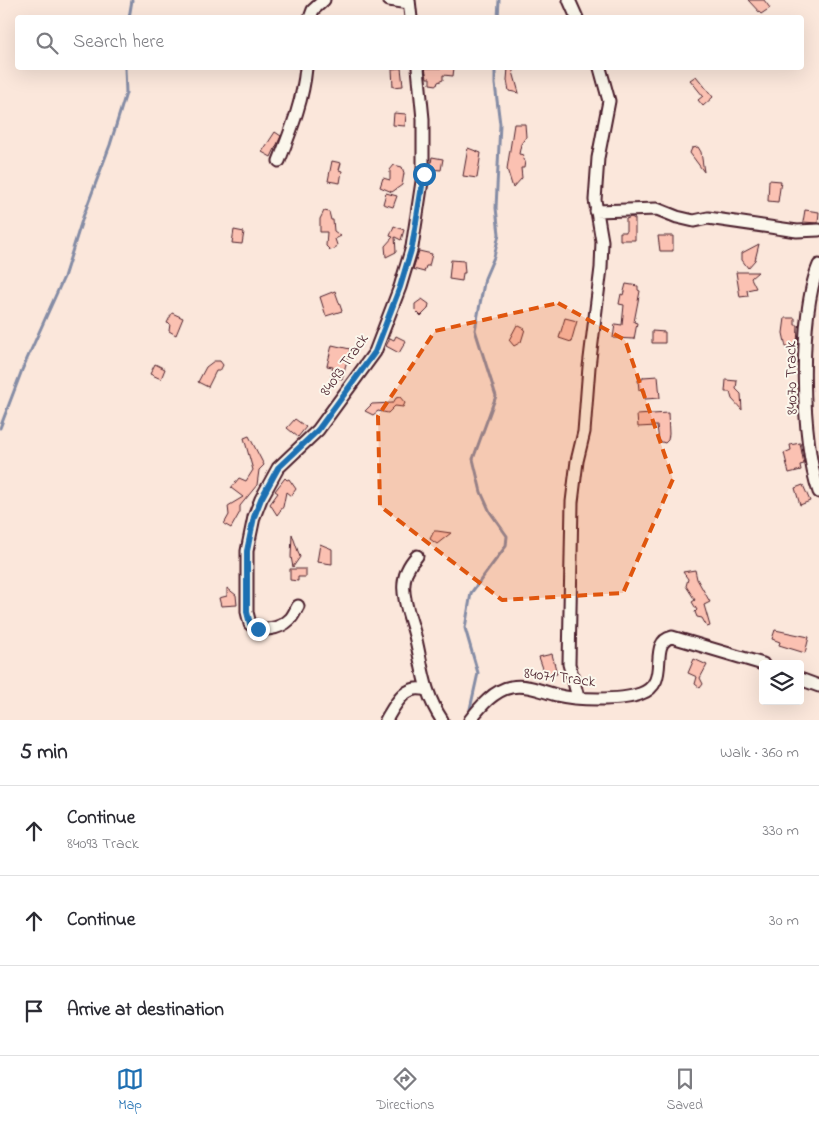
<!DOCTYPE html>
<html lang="en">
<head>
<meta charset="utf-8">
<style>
	body { margin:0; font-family:"Indie Flower",sans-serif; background:#f7f7f7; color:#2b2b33 }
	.controls { position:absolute; right:15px; bottom:15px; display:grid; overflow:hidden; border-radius:5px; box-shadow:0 5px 20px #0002 }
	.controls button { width:45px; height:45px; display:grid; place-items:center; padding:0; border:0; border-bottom:1px solid #e1e1e2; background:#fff; color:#2b2b33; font:25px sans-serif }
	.stop { position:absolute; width:15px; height:15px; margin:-11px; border:4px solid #1f6fb2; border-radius:50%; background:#fff }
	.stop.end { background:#1f6fb2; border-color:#fff; box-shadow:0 1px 5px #0008 }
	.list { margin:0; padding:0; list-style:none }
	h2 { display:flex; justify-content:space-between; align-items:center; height:65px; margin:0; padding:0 20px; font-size:21px }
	h2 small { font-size:16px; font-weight:400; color:#7c7c81 }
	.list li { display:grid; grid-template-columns:32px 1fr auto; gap:15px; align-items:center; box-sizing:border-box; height:90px; padding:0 20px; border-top:1px solid #e1e1e2 }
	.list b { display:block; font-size:19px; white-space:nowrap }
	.list p { margin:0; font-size:16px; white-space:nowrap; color:#7c7c81 }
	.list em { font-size:16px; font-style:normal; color:#7c7c81 }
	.icon { flex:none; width:28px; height:28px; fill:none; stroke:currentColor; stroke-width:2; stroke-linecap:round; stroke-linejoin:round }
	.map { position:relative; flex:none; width:819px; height:720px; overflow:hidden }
	.search { position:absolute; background:#fff; box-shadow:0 5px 20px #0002; left:15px; right:15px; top:15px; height:55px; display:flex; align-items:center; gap:12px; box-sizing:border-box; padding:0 18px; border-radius:5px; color:#7c7c81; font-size:19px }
	.sheet { height:335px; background:#fff }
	nav { display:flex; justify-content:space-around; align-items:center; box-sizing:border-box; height:70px; border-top:1px solid #e1e1e2; background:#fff; font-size:14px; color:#7c7c81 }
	nav a { display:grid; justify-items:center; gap:2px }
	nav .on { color:#1f6fb2 }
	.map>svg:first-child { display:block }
</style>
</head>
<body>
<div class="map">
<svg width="819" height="720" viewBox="0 0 819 720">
	<rect width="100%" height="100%" fill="#fbe7db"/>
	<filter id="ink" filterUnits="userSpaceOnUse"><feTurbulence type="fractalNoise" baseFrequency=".02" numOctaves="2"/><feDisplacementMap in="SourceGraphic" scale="10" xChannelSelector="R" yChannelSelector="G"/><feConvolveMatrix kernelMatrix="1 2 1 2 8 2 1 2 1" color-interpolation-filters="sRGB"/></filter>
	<g filter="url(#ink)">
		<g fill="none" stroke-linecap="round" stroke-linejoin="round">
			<path stroke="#858ca5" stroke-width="3" d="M129,18l3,-18
				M498,18l1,-18
				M0,428l22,-58 42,-93 19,-60 27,-72 16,-52 -1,-25
				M470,709l8,-36 -13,-45 6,-35 35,-47 1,-10 -17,-24 -9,-20 -8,-33 23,-63 -21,-66 10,-52 9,-21 5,-23 -3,-26 4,-84 -5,-40v-16"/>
		</g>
		<path fill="#fbc1b2" stroke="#4a1f2b" d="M748,0h16l6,8 -9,6z
			M401,68l2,18 -10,1 -1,-18z
			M425,68h29l-1,8 -10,-1v5l-5,2 -1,3 -7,-1v-6h-3z
			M508,68h4l7,25 -10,-2 -2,-11z
			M696,76l17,21 -10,9 -5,-6 5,-4 -13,-16z
			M394,113l12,1 -1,12 -12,-1z
			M514,124h11l1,13 -5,7 -2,10 5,1 -1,5 2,1 -1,7h-3l1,10 -9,10 -6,-19z
			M275,132l6,4 -10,21 -9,-5z
			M698,147l3,5 3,20 -14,-19 2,-5z
			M468,148l13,5 -4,25 -14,-2z
			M432,157l11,2 -2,11 -11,-1z
			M332,161l9,2 -2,7 3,1 -2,12 -12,-2z
			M394,165l8,2 2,6 -2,12 -10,7 -12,-5 3,-9 7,2v-10z
			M769,180l12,1 -3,21 -10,-1z
			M386,193l11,3 -4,11 -10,-3z
			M805,210l14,2 -1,11 -15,-1z
			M324,211l5,1 2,8h2l1,11 7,5 -6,3 2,6 -2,4 -5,1 -4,-4 1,-14h-7v-13z
			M631,217l4,2v21h-15v-8h6v-13z
			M394,226l10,4 -3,10 -6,-3 1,15 -10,5 -1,-11 8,-9 -3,-1z
			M234,230l10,2 -2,12 -10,-1z
			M658,236h15v15h-13z
			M759,244l-4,16 -7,8 -6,-8v-7z
			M419,251l13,3 -3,12h-3l-2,6 -11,-3z
			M451,260l13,1 1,12h-2l-1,8 -13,-2z
			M736,272h22l-7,6 5,10 -9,2 1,6 -8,1z
			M626,284l12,2v4l2,1 -6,31 3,1 -3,16 -21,-1 2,-14 7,1 2,-20 -5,-1 2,-10 2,1z
			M335,291l7,20 -16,5 -6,-19z
			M422,299l7,5 -1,5 -7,7 -6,-6v-6z
			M172,313l11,5 -7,17 -7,-4 1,-7 -3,-1z
			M565,318l12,3 -6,21 -12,-4z
			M785,318h10v7h3l-1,22h-11l-3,-14z
			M517,325l8,4 -4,13 -7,4 -5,-6z
			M652,331l13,1v11h-13z
			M396,336l10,5 -7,12 -13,-7 4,-8 4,2z
			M332,345l18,4 -8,30 -11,-3 2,-9 -6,-1z
			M214,361h6l3,4 -3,6h-4l-8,16 -10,-5 8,-15z
			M155,364l10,5 -4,10 -11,-5z
			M658,376l2,22 -15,1 -1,-10 -5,1 -1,-10 5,-1v-2z
			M726,380l11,1 -1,8 5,5 1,16 -10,-11 -2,-7h-5z
			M400,397l5,6 -2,4 -8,-1 -7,7 -10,-2 -5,4 -8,-4 7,-7 21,-1 3,-5z
			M668,413l1,21 -1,6 -3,3 -6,-2 -2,-15 -19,1 -1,-12z
			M295,419l11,8 -8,10 -11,-9z
			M249,436l15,29 -5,5 -2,15 -17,21v6l-9,16 -7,-4 5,-9 -1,-9 15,-9 -12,-9 8,-10 7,3 7,-11 -9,-32z
			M800,443l4,21 -4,1 1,5 -12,3 -5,-20 7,-3 -1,-5z
			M285,478l2,2 2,-1 7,10 -5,7 -5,-4 -3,15 -6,8 -7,-11 8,-11 -3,-2z
			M803,485l7,16 -10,4 -5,-17z
			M434,531h3l14,2 -14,11 -7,-5z
			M292,534l8,23 -7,10 -2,-10z
			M320,544l12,5v15l-15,-2z
			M290,569h16v8h-8v4l-8,-1z
			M695,570l2,9 13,23 -6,3 6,21 -3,1 -5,-9 -5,-1 -2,-5 2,-2 -5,-8 3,-2 -9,-14 2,-7 -5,-7z
			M227,588l9,7 1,10 -16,1 -2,-8 8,-2z
			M775,630l34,7 -4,16 -26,-8 1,-3 -8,-3z
			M552,654l5,20 -11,3 -7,-20z
			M694,659l13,6 -7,13 3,6 -3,4 -5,-4 2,-7 -9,-4z"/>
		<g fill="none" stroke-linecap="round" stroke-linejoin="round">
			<g stroke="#4a1f2b" stroke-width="15">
				<path id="minor" d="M389,0l20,3
					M409,0l2,18
					M569,0l8,18
					M310,18l3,-8 11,-10
					M279,161c12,-31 24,-60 27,-93
					M596,211l61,-2 20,8 17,4 14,-3 89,13 22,-1
					M819,265c-21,49 -18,177 0,227
					M417,556c-26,27 -7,55 -1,84 7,30 8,53 26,80
					M298,606c-3,5 -5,11 -9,14 -9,9 -30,13 -39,4l-3,-12v-61l7,-34 7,-18 17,-31 40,-38 57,-78 25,-65 12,-40 11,-72v-56l-5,-51
					M800,679l19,7
					M578,697l-9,-33 3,-162 5,-41 7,-29 5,-65 12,-99 1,-27 -7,-41 3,-42 11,-57 -9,-33
					M386,720c9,-15 19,-37 40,-30
					M470,720c10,-13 24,-30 41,-33 15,-3 31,4 45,8 20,5 65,6 84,-1 33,-11 6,-51 32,-57l91,27"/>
			</g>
			<use href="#minor" stroke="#fbf7ec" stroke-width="11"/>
		</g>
	</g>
	<g fill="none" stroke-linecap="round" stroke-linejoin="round" filter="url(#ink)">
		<path stroke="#1f6fb2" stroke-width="6" d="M258,629l-8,-5 -3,-12v-61l7,-34 7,-18 17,-31 40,-38 57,-78 25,-65 12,-40 12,-73"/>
	</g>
	<path fill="#e0560e" fill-opacity="0.2" stroke="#e0560e" stroke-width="4" stroke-dasharray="10 6" stroke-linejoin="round" d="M558,303l67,37 48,139 -50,114 -121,7 -122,-94 -2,-90 57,-85z"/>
	<g text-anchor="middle" stroke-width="4" stroke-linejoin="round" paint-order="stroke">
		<g font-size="16" fill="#4a1f2b" stroke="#fbf7ec">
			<text transform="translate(343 364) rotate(-55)" y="6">84093 Track</text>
			<text transform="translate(790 378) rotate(-91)" y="6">84070 Track</text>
			<text transform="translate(560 676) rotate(7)" y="6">84071 Track</text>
		</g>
	</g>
</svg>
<div class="controls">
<button><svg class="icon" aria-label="layers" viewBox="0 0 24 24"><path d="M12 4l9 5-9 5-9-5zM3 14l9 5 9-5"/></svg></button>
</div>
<div class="stop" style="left:424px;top:174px"></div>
<div class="stop end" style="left:258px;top:629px"></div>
<div class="search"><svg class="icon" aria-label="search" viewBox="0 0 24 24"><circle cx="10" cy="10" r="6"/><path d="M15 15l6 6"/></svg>Search here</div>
</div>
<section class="sheet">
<h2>5 min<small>Walk · 360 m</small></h2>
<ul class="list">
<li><svg class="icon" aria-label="ahead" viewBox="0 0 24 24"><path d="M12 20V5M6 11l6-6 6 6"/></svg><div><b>Continue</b><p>84093 Track</p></div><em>330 m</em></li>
<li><svg class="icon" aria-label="ahead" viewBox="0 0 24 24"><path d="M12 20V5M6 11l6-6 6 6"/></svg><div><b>Continue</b></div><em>30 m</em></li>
<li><svg class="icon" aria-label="arrive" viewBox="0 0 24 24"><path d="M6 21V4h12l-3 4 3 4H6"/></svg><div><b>Arrive at destination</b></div></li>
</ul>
</section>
<nav>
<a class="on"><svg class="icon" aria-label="map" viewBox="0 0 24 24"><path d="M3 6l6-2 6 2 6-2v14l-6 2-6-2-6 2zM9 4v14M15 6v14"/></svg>Map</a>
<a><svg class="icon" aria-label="directions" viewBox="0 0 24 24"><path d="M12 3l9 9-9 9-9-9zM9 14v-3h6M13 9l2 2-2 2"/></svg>Directions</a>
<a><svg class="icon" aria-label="saved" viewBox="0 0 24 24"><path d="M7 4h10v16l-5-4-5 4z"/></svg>Saved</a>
</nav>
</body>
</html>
